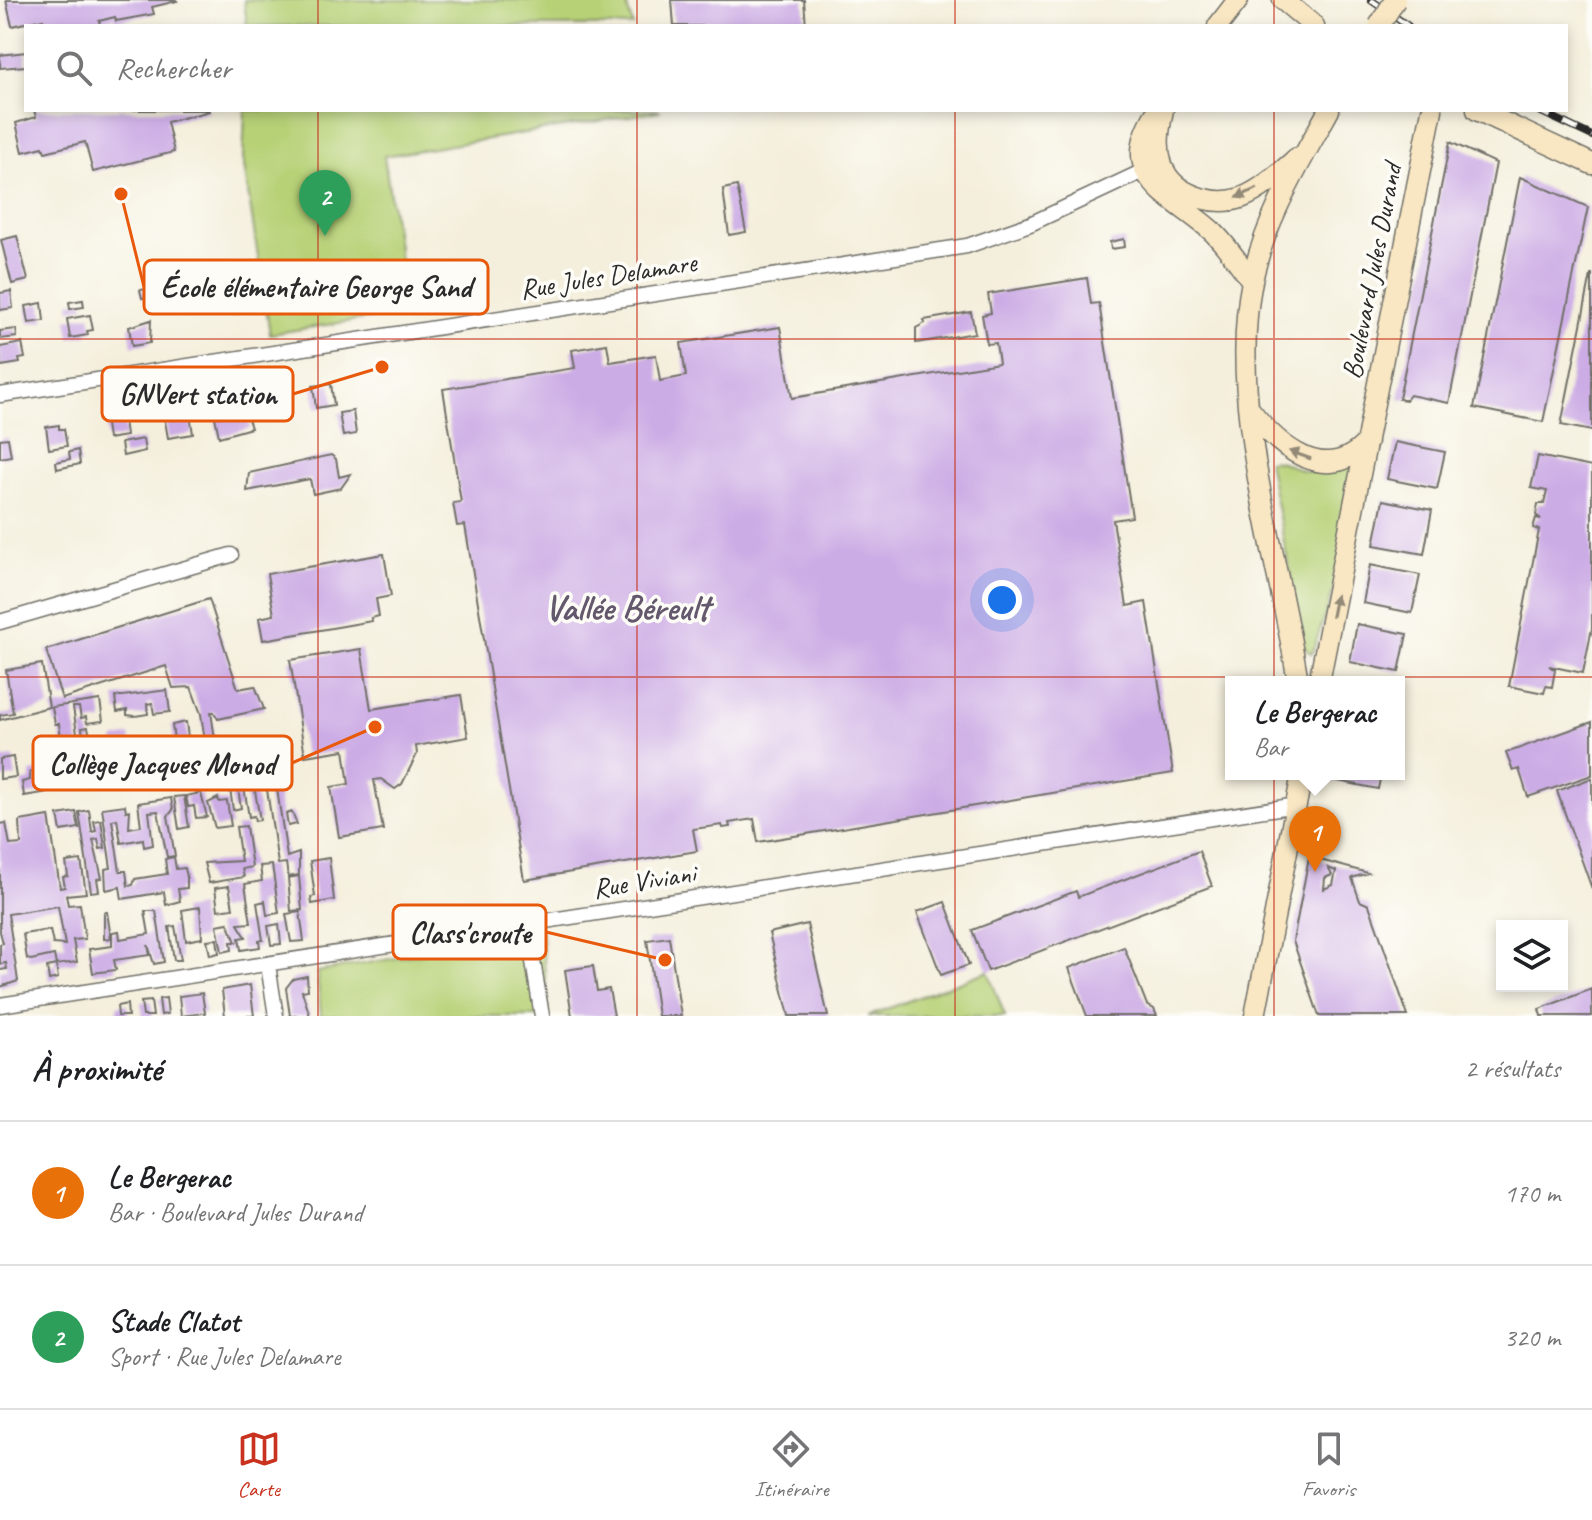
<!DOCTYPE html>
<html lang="fr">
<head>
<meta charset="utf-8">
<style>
	body { margin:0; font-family:Caveat,sans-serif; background:#f2f2f2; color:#202124 }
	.controls { position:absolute; right:24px; bottom:24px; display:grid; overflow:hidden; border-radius:0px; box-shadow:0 4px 12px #0003 }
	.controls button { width:72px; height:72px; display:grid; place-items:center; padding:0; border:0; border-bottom:2px solid #e0e0e0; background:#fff; color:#202124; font:40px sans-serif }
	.you { position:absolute; left:1002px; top:600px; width:28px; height:28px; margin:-20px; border:6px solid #fff; border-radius:50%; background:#1a73e8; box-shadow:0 0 0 12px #1a73e833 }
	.badge { display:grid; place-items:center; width:52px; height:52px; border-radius:50%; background:#c8321e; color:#fff; font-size:26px; font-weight:700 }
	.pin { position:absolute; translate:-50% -66px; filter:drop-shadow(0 2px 4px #0008) }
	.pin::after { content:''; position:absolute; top:42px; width:28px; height:24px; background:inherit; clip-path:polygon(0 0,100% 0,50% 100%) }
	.popup { position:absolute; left:1225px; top:676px; width:180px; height:104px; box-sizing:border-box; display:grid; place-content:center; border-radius:0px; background:#fff; filter:drop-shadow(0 2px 6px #0005); font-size:26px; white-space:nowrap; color:#757577 }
	.popup b { font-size:30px; color:#202124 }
	.popup::after { content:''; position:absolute; left:50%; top:100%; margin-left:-16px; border:16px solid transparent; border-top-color:#fff }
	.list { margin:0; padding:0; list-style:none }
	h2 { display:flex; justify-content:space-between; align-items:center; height:104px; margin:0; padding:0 32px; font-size:34px }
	h2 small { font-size:26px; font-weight:400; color:#757577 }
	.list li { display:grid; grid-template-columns:52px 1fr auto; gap:24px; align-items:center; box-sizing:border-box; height:144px; padding:0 32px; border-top:2px solid #e0e0e0 }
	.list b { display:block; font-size:30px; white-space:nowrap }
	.list p { margin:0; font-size:26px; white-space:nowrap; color:#757577 }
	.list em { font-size:26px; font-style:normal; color:#757577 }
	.icon { flex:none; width:44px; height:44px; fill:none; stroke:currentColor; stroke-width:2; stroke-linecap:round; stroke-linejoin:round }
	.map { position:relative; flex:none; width:1592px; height:1016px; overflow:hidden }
	.search { position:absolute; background:#fff; box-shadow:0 4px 12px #0003; left:24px; right:24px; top:24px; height:88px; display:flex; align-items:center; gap:20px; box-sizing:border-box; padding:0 28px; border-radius:0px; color:#757577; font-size:30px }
	.sheet { height:392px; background:#fff }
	nav { display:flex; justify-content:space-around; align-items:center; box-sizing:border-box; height:112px; border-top:2px solid #e0e0e0; background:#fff; font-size:22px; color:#757577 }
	nav a { display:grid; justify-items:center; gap:4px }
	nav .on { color:#c8321e }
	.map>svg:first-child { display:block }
</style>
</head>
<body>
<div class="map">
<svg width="1592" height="1016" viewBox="0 0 1592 1016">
	<rect width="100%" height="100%" fill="#fdfcf7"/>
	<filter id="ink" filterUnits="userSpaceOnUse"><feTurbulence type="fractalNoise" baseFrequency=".0125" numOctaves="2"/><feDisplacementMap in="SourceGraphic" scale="16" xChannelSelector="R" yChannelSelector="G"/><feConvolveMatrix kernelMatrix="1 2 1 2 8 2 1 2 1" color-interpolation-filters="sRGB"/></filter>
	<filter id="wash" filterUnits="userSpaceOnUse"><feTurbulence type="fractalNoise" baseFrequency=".006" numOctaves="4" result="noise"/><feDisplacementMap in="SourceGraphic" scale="32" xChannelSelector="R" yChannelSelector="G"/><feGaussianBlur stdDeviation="1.8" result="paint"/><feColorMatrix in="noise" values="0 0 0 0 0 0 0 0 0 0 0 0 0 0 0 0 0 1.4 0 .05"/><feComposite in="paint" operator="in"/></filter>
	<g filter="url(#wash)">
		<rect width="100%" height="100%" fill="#f4efdc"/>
		<path fill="#b7d177" stroke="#717e51" stroke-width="2" d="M244,0h381l8,26h-386z
			M245,110h414l1,1 -276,45 24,156 -138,22 -27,-175z
			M1362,452l-26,130 -24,72 -7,-5 -37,-188c13,-3 24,7 36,10 23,4 42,-5 58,-19z
			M542,932l6,84h-227l-4,-44z
			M988,971l17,45h-137z"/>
		<g id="blocks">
			<path fill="#ccace5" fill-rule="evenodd" d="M6,0h170l1,1 -25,6 2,7 -38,7 -1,-4 -16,4 1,4 -5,1h-51l-1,-7 -31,7z
				M672,0h132l2,26h-132z
				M26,52v14l-26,2v-13z
				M34,110h176v1l-43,11 7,30 -81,20 -8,-30 -40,10 -2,-5 -20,5 -7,-29 20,-6z
				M1450,142l46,21 -47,240 -39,-8 -4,5 -7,-1z
				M1520,177l68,30 -45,215 -69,-14z
				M737,186l9,46 -17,3 -6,-46z
				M17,236l11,44 -16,4 -11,-44z
				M1124,239l1,8 -14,2 -1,-7z
				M1591,275h1v156l-31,-6z
				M1087,278l4,26 8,-1 33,214 -19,3 14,86 19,-4 27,171 -415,69 -4,-23 -25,4 1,4 -7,1 -1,-3 -29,4 4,22 -173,29 -59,-355 -8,1 -4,-23 8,-1 -18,-113 132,-21 -3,-18 35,-6 3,18 46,-7 4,26 26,-5 -5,-33 99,-16 12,71 207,-35 -3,-20 -9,1 -5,-29 9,-2 -3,-19z
				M154,288l1,8 -13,2 -2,-8z
				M11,291l2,17 -13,2v-17z
				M83,300l1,7 -14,2 -1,-7z
				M42,303l2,18 -15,2 -3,-17z
				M971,312l4,21 -59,10v-15l9,-5 -1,-3z
				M90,315l3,15 -6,1 1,4 -18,3 -3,-19z
				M151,320l-1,23 -18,3 -3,-19z
				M16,329l1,8 -17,2v-8z
				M22,343l3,15 -6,1 1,4 -19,3 -1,-19z
				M331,384l3,21 -18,3 -3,-22z
				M277,392l3,22 -17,3 -4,-22z
				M353,411l3,23 -13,2 -4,-23z
				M246,413l5,15 -32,9 -4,-20z
				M190,414l3,20 -25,4 -3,-17 -6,-4z
				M119,415v4h5l2,17 -18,3 -3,-23z
				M59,425v4h5l3,17 -18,3 -3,-22z
				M8,438l3,18 -11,2v-19z
				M143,439l2,12 -22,5 -2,-13z
				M1395,442l50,10 -8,37 -50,-10z
				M78,450l2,14 -23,5 -1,-7 14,-3 -1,-7z
				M331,455l5,4 3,18 12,-3 -10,14 -28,6 -3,-15 -63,12 2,-18z
				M1538,456l54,11v161l-9,45 -34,-7 6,4 -3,17 -6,-1 -2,7 -35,-7 30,-156 -6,-2 3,-10 5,1 -5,-4 2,-11h6l3,-13 -16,-3z
				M1383,500l49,10 -8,44 -50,-9z
				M384,554l7,42 -15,3 3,17 -8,2 1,3 -109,19 -4,-22 15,-3 -7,-41z
				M1370,565l50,10 -8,38 -49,-10z
				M209,599l29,90 17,-3 9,23 -46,10 -4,-7h-3l8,54 -10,2 -8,-54 -10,-27 -18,1 -7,-22 -104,33 -16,-49z
				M1357,624l50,10 -8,38 -49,-10z
				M361,649l10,60 90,-14 7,42 -52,9 1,8 -15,30 -7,5 -14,-10 -7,1 9,50 -44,7 -8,-50 18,-3 -5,-34 -39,6 -15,-96z
				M42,664l7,43 -49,13v-5l13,-2 -7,-43z
				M167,690l3,22 -16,2 -2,-11 -5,1 1,10 -13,2 -8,-1v-5l-10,2 -2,-15z
				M100,700l3,21 -16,2 -1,-6 -5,1 -2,-11h-6l12,79 -61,10 -2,-14 8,-2v-8l8,-1v-29l5,-1 4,40 7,-1 1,-9 9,2 -6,-15v-6l5,-1 -4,-27h-4l-3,-17z
				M186,722l5,39 -14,2 -5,-38z
				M1592,722v53l-64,22 -9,-28 -6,2 -7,-18z
				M88,727l12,57 -11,1 -5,-42 3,-1 -4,-2 -1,-12z
				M130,735l7,44 -9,1 -4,-24 -7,1 1,15 -8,1 -3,-23 8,-1 -1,-10z
				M151,756l3,20 -10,2 -3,-21z
				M13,757l3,20 -16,2v-20z
				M1329,774h52l-3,15 -50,-10z
				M1592,778v111l-35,-98z
				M276,782l11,75 12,-4v22l-11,2 -2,-14 -8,1 -12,-81z
				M254,785l6,35 -5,1 -1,-5 -5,1 -5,-30z
				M238,788l3,20 -8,2 -3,-21z
				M201,793l6,24 -11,1 -2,-12 -6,1 -2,-11z
				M184,796l5,31 -10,2 -5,-32z
				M171,798l2,12 -5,6 7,40 -8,1 -9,-46 -9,1 4,33 -9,2 -1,-8 -22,4 -4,-24 -5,1 8,51h6l2,15 5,-1 2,-6 32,-5 -2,-15 9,-2 2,12 9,-1 2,9v11l-9,1 2,12 -14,4 -2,-13 -42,7 -2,-12 -14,3 -1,-21 6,-1 -9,-60 23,-3 1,6 4,-1 -1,18 12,-2 -3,-23z
				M218,798l1,4 8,-1 4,25 -16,2 -7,-25z
				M89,810l3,22 4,-1 -2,-10 7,-1 4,28 -5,1 -2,-10 -5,1 9,38 -5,1 2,12 -8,1 -12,-80z
				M76,812l3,16 -18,3 -3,-16z
				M292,812l5,12 -9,2 -2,-12z
				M49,816l11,72 5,-1 -2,-10 5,-1 -2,-14 15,-2 5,33 -20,2 2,10 12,-1 5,35 -12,1 4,22 -21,3 -2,-10 -23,5 -4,-1 -4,-25 27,-4 3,14 12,1 -7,-39 -50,8 10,67 -18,6v-17l7,-1 -1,-6 -6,1v-20l3,-1 -3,-11v-108l6,-1 4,22 11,-1 -1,-23z
				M246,826l6,41 -10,2 2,8 -35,6 -5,-20 37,-2 -5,-34z
				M1199,851l13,35 -224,85 -16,-41 104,-39 2,6z
				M1309,857l59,16 -16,5 8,23 9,4 39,111h-89l-26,-75zM1328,868l8,3 -3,14 -9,4 1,-11 7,-3z
				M329,858l5,42 -22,4 -1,-7 4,-1 -5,-35z
				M272,865l7,48 -12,2 -2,-14 -8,2 6,37 -4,1 1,6 -19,3 -2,-12 7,-1 -8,-13 13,-1 -6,-39 17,-3 -2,-15z
				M299,876l3,34 -11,1 -3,-33z
				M229,886l4,22 -15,2 -3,-22z
				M945,902l24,63 -28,10 -24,-63z
				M200,907l2,31 -16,3 -4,-31z
				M145,911h11l8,51 -10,2 -6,-19 2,10 -36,5 2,10 -23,3 -4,-24 23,-3v-14l7,-1 1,8 29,-5z
				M104,912h3l4,26 -7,1z
				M300,912l4,29 -13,1 -5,-28z
				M228,923l8,19h-5l1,8 -10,2 -5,-27z
				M279,924l2,20 -10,1 -3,-19z
				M807,924l21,92h-39l-20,-83z
				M175,926l6,34h-7l-5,-33z
				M669,937l12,79h-23l-11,-76z
				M217,939l2,14 -9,2 -3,-15z
				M1124,947l23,58 7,4 3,7h-70l-18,-48z
				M56,965l2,13 -9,2 -2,-13z
				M593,966l4,25 12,-2 5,27h-42l-7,-46z
				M307,976l1,14 -6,1 8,25h-20l-4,-28 7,-9z
				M250,985l4,31h-29l-3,-26z
				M1592,989v27h-51l-2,-7z
				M202,993l3,20 -24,3 -2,-20z
				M166,998l2,16 -7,1 -2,-16z
				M151,1001l2,15h-10l-2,-14z
				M127,1004l1,12h-10l-1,-10z"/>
		</g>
	</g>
	<g filter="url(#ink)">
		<use href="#blocks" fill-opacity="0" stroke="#717069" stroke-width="2"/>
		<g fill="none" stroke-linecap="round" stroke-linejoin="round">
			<g stroke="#717069" stroke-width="17">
				<path id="street" d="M0,395l967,-149 63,-22 124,-58
					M0,622l231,-67
					M527,925l15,91
					M268,965l8,51
					M0,1005l1297,-200"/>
			</g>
			<g stroke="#717069" stroke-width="23">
				<path id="secondary" d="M1283,0l31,26
					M1218,26l20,-26
					M1163,110c-4,19 -7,36 -1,55 10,30 52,42 79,33 21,-8 40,-26 56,-40
					M1477,110l115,54
					M1156,113c-42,67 19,83 58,120 14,14 26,32 38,48
					M1250,410c28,36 76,78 117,32
					M1298,682c-19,-124 -71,-278 -46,-401 13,-62 47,-116 77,-171
					M1319,682l113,-572
					M1255,1016l47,-242"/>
			</g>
			<use href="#street" stroke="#fff" stroke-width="14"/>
			<use href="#secondary" stroke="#f9e7c3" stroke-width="20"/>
			<g stroke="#2b2b2b" stroke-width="8">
				<path id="rail" d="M1371,0l37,26
					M1537,110l55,26"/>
			</g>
			<use href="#rail" stroke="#fdfcf7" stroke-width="5" stroke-dasharray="15" stroke-linecap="butt"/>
			<g stroke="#717069" stroke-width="23" stroke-linecap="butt">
				<path id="secondary-bridge" d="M1379,26l16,-26"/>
			</g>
			<use href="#secondary-bridge" stroke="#f9e7c3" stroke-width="20"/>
		</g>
		<defs><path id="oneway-solid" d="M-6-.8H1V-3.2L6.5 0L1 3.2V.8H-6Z" transform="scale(2)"/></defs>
		<g fill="#928977">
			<use href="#oneway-solid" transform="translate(1247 193) rotate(155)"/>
			<use href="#oneway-solid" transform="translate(1300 455) rotate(-160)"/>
			<use href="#oneway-solid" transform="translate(1334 606) rotate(-79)"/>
		</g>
	</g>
	<path fill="none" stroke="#c8321e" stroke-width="2" stroke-opacity="0.55" d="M318,0v26M637,0v26M955,0v26M1274,0v26M318,110v906M637,110v906M955,110v906M1274,110v906M0,339h1592M0,677h1592"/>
	<g text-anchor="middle" stroke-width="7" stroke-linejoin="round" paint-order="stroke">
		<g font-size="28" fill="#2b2b2b" stroke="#fdfcf7">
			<text transform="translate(1371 271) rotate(-79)" y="10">Boulevard Jules Durand</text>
			<text transform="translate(608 275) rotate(-9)" y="10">Rue Jules Delamare</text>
			<text transform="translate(644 880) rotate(-9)" y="10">Rue Viviani</text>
		</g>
		<g font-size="36" font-weight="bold" fill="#63586c" stroke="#fdfcf7">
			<text x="627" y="620">Vallée Béreult</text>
		</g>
	</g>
	<path fill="none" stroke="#e8590c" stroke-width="3" d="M121 194L144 287M382 367L293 394M375 727L292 763M665 960L546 932"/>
	<g fill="#e8590c" stroke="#fdfcf7" stroke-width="3">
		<circle cx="121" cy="194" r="8"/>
		<circle cx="382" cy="367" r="8"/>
		<circle cx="375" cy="727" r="8"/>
		<circle cx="665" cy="960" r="8"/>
	</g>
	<g fill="#fdfcf7" stroke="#e8590c" stroke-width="3">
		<rect x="144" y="260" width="344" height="54" rx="8"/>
		<rect x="102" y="367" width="191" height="54" rx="8"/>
		<rect x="33" y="736" width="259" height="54" rx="8"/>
		<rect x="393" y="905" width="153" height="54" rx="8"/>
	</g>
	<g font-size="30" text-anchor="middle" font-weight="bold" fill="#2b2b2b">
		<text x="316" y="297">École élémentaire George Sand</text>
		<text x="198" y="404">GNVert station</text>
		<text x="162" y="774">Collège Jacques Monod</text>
		<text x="470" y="943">Class'croute</text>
	</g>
</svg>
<div class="controls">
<button><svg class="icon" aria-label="layers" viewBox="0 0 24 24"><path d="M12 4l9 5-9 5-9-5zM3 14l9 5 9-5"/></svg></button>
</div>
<div class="you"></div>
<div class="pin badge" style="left:1315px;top:872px;background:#e8710a">1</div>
<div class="popup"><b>Le Bergerac</b>Bar</div>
<div class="pin badge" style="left:325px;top:236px;background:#2e9e5b">2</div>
<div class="search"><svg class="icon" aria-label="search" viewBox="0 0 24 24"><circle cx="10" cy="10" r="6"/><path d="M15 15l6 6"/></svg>Rechercher</div>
</div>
<section class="sheet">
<h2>À proximité<small>2 résultats</small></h2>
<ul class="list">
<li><span class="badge" style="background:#e8710a">1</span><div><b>Le Bergerac</b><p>Bar · Boulevard Jules Durand</p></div><em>170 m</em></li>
<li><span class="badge" style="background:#2e9e5b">2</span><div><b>Stade Clatot</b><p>Sport · Rue Jules Delamare</p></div><em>320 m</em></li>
</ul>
</section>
<nav>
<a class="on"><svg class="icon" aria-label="map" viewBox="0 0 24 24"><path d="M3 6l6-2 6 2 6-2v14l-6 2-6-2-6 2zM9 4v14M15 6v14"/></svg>Carte</a>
<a><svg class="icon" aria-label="directions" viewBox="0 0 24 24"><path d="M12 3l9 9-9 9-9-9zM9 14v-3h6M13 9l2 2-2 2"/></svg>Itinéraire</a>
<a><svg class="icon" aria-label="saved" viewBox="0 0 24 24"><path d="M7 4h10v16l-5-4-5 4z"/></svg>Favoris</a>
</nav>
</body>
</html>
